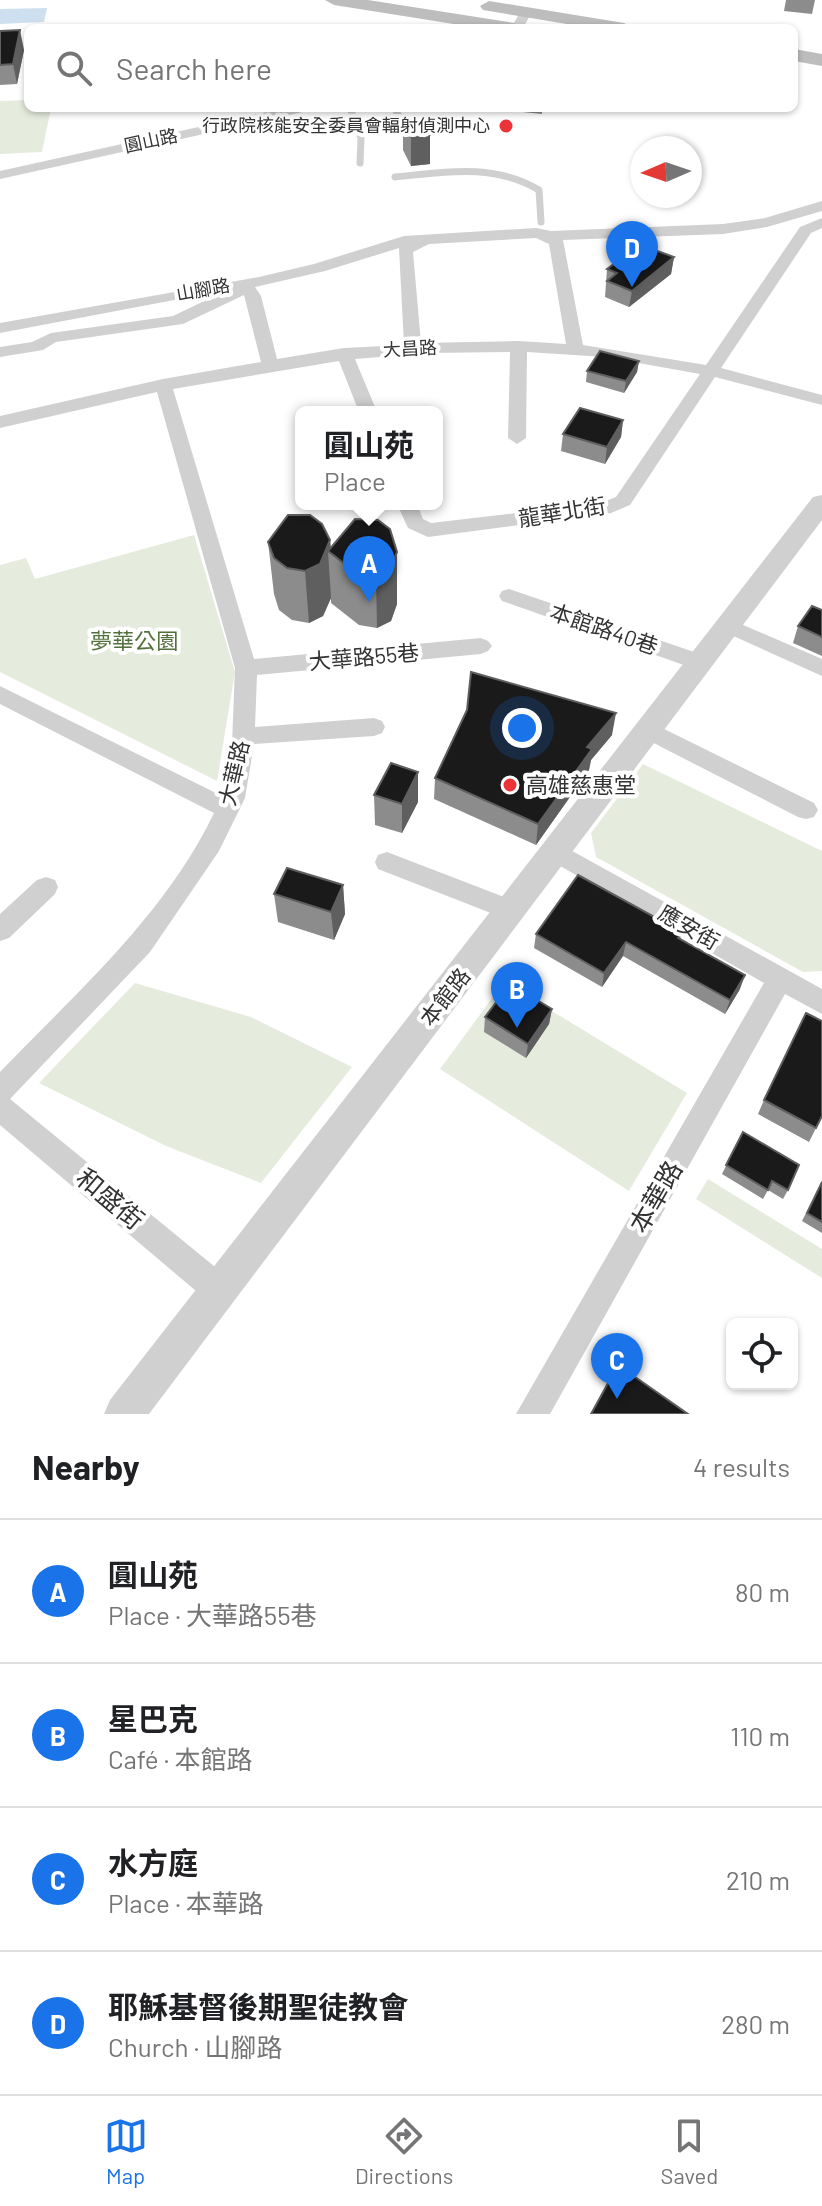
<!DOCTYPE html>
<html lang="en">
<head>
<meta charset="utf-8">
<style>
	body { margin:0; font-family:Barlow,"Noto Sans TC",sans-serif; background:#f2f2f2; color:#202124 }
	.controls { position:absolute; right:24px; bottom:24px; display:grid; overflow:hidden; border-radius:12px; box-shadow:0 2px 6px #0004 }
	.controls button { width:72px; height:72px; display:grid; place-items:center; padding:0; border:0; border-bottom:2px solid #e0e0e0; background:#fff; color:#202124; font:40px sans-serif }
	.compass { position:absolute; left:630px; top:136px; width:72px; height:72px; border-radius:50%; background:#fff; box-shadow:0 2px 6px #0004; rotate:268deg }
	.you { position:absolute; left:522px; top:728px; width:28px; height:28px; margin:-20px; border:6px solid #fff; border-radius:50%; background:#1a73e8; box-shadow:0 0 0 12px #1a73e833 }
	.badge { display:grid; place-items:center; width:52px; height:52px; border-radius:50%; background:#1a73e8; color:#fff; font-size:26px; font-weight:700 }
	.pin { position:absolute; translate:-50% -66px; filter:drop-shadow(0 2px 4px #0008) }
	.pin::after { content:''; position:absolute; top:42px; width:28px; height:24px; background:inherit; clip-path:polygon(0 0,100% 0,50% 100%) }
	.popup { position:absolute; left:295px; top:406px; width:148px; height:104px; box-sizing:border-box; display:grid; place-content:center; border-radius:12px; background:#fff; filter:drop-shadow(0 2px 6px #0005); font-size:26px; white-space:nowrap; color:#757577 }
	.popup b { font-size:30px; color:#202124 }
	.popup::after { content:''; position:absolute; left:50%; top:100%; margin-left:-16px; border:16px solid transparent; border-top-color:#fff }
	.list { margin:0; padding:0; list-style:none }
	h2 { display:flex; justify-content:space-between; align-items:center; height:104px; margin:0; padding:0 32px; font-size:34px }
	h2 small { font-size:26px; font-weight:400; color:#757577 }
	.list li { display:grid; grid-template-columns:52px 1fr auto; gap:24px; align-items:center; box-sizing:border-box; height:144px; padding:0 32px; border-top:2px solid #e0e0e0 }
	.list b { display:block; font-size:30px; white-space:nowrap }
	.list p { margin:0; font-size:26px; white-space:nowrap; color:#757577 }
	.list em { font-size:26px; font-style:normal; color:#757577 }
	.icon { flex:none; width:44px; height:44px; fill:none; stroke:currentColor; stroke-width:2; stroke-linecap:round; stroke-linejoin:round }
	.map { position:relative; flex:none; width:822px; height:1414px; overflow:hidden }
	.search { position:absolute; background:#fff; box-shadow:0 2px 6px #0004; left:24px; right:24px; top:24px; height:88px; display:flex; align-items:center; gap:20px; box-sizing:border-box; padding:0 28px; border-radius:12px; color:#757577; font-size:30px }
	.sheet { height:680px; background:#fff }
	nav { display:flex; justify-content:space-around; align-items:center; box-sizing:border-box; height:112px; border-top:2px solid #e0e0e0; background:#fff; font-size:22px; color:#757577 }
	nav a { display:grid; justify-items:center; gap:4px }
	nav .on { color:#1a73e8 }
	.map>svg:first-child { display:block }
</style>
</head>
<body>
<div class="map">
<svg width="822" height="1414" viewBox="0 0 822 1414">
	<rect width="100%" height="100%" fill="#fff"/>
	<path fill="#e5ecde" d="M28,100v8h23l-9,44 -42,2v-53z
		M194,535l41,137 -18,109 -217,-109v-107l26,-7 9,21z
		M643,764l179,87v120l-19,1 -207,-115 -5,-24z
		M504,982l183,111 -58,98 -189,-122z
		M135,983l116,34 101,50 -91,116 -95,-37 -127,-63z
		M708,1179l114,70v29l-126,-79z"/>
	<path fill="#cee0ef" d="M47,8l-3,14 -44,2v-15z"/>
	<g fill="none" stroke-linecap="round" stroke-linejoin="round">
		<path stroke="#d0d0d0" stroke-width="7" d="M350,108l11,30 -1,25
			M394,108l17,27
			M395,177c50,-5 99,-14 144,13l2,32"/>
		<path fill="#d0d0d0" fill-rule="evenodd" d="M522,9l10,3 -9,16h-12z
			M284,108h26l-7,4 -303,67v-8z
			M822,201v10l-55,16 -44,7 -160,6 20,105 123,20 94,-138 22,-9v10l-11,5 -90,135 101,27v10l-107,-28 -85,128 -19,8 -183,24 -20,-9 -11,-24h20l6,15 8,4 170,-20 15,-6 84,-123 -95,-17 -78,-5 -1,86 -9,6 -9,-6 2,-86 -82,1 -73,6 22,53h-18l-20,-51 -166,28 81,270 227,-21 7,3 4,5 -4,5 -7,3 -224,21 -2,52 119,-9 8,3 3,6 -3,6 -8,3 -120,8 -9,54 -26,53 -69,101 -140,147 221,181 4,11 -4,11 -11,4 -11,-4 -209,-177v-53c77,-80 165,-157 214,-259l-214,-109v-18l222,110 10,-52 3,-76 -78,-276 -157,36v-12l163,-37 98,-17 -17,-67 -61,29 -127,18 -13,8 -43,7v-10l32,-5 19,-9 122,-17 54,-26 -227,43v-10l259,-46 55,-13 90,-28 132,-8 15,3 172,-7 42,-6zM536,238l13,6 17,100 -47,-3 -98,2 -8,-91 16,-8zM399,248l5,97 -60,3 -67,11 -16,-63 -6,-9 70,-16z
			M509,589l197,67 3,6 -3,6 -8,2 -196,-69 -3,-5 3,-5z
			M727,618l95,41v17l-102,-46 -3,-5 3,-5z
			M648,721l166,82 4,7 -4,7 -8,2 -8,-2 -158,-81 -3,-6 3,-6z
			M556,842l266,147v25l-37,-20 -235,420h-34l248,-431 -216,-124 -4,-7 4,-7z
			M387,852l133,51 3,7 -3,7 -9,4 -133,-52 -3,-7 3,-7z
			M46,877l9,3 3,7 -3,7 -46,44 -9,3v-27l37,-34z"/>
		<path fill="#d0d0d0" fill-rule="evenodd" d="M822,495v25l-673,894h-45l6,-14 703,-903z"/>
		<path fill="#bdbdbd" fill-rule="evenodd" d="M325,0h43l146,23 9,5h-44l-145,-23z
			M489,1l135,22 9,5h-42l-108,-18 -3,-4z
			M794,49l28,5v12l-28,-5z"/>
	</g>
	<path fill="#8c8c8c" d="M786,0h29l-3,14 -28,-3z
		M0,31l24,19 -7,34 -17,1z
		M504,108h38v6l-38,-4z
		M403,122l16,5 11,8v29l-19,2 -8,-16z
		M674,257l-3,17 -42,33 -24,-10 2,-28 28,-11z
		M639,361l-2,11 -13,21 -38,-11 1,-11z
		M623,420l-2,17 -16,27 -44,-13 2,-17z
		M330,540l1,8 66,4v52l-6,17 -14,7 -18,-3 -28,-22v-5l-8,18 -14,7 -17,-3 -13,-10 -5,-16 -6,-52z
		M822,610v46l-29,-13 5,-17z
		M612,735l-21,25 -2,10 -53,75 -102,-46 1,-21z
		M418,772v30l-16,31 -27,-8 -1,-30z
		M343,885l2,29 -11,26 -56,-18 -4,-28z
		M682,932l-2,8 60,49 -15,25 -102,-58 -21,31 -68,-39 2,-14z
		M552,1009l-3,15 -23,34 -42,-26 1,-15z
		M764,1100l52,28 -7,14 -51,-28z
		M743,1132l45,58 -5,9 -15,-9 -5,9 -41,-25z
		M822,1181v52l-20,-12z"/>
	<path fill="#5f5f5f" d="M20,30l4,20 -7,34 -4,-20z
		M430,135v29l-19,2v-29z
		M674,257l-3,17 -42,33 3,-16z
		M639,361l-2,11 -13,21 2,-12z
		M623,420l-2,17 -16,27 2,-17z
		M330,540l1,13 -3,-2 3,47 -8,18 -14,7 -4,-52z
		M397,552v52l-6,17 -14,7 -1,-52z
		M616,713l-4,22 -21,25 -2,10 -53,75 2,-21 49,-77z
		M418,772v30l-16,31v-29z
		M343,885l2,29 -11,26 -3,-28z
		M626,942l-3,14 -21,31 2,-14z
		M745,975l-5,14 -15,25 5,-14z
		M552,1009l-3,15 -23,34 2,-14z"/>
	<path fill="#1a1a1a" stroke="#5f5f5f" stroke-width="2" d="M20,30l-7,34 -13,1v-34z
		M413,121l6,6 6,-1 5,9 -19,2 -8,-15z
		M649,248l25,9 -42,34 -25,-10 10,-8 -10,-4 19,-14 9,3z
		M600,351l39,10 -13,20 -39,-10z
		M580,408l43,12 -16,27 -44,-13z
		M288,515h22l12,9 8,16 -10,24 -15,7 -18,-3 -13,-10 -6,-16z
		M355,519l23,1 12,9 7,23 -7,17 -14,7 -19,-3 -29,-22z
		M812,606l10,4v27l-24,-11z
		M471,672l145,41 -29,34 5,2 -54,75 -103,-46 32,-68z
		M391,763l27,9 -16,32 -28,-9z
		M287,868l56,17 -12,27 -57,-18z
		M578,875l104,57 -4,6 67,37 -15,25 -104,-58 -22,31 -68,-39z
		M510,984l42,25 -24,35 -43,-27z
		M806,1013l16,8v95l-6,12 -52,-28z
		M743,1132l56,33 -11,25 -16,-9 -4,9 -42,-25z
		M822,1182v40l-15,-9z
		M618,1365l70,49h-97z"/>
	<g fill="#eb3338" stroke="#fff" stroke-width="3">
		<circle cx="506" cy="126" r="8"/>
		<circle cx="510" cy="785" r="8"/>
	</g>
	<g text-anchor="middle" stroke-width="8" stroke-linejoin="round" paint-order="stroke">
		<g font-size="18" fill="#333" stroke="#fff" text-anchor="end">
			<text x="490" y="132">行政院核能安全委員會輻射偵測中心</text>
		</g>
		<g font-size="18" fill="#333" stroke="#fff">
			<text transform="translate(151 141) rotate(-12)" y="6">圓山路</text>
			<text transform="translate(203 290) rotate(-10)" y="6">山腳路</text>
			<text transform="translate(410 349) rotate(-3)" y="6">大昌路</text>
		</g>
		<g font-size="22" fill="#333" stroke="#fff">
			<text transform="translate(562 512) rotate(-9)" y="8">龍華北街</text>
			<text transform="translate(604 629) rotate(19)" y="8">本館路40巷</text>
			<text transform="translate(364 657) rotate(-5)" y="8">大華路55巷</text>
			<text transform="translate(234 773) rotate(-77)" y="8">大華路</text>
			<text transform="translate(689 927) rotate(30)" y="8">應安街</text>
			<text transform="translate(445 997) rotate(-52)" y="8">本館路</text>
		</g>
		<g font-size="22" fill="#53713d" stroke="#fff">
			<text x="134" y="649">夢華公園</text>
		</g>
		<g font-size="22" fill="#333" stroke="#fff" text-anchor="start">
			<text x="526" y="793">高雄慈惠堂</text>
		</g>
		<g font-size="26" fill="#333" stroke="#fff">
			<text transform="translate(656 1197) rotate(-60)" y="9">本華路</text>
			<text transform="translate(110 1199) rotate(40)" y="9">和盛街</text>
		</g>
	</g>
</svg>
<div class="controls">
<button><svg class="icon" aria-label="locate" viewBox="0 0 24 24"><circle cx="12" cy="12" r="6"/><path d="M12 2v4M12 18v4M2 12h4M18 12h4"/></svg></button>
</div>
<svg class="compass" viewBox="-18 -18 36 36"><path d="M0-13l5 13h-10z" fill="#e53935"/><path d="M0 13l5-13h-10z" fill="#757577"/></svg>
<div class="you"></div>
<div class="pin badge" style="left:369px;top:602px">A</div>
<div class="popup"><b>圓山苑</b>Place</div>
<div class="pin badge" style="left:517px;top:1028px">B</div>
<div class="pin badge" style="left:617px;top:1399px">C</div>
<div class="pin badge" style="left:632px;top:287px">D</div>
<div class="search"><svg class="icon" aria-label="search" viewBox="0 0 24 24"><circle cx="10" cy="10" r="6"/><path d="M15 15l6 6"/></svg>Search here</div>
</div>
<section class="sheet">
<h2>Nearby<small>4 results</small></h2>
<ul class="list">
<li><span class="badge">A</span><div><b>圓山苑</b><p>Place · 大華路55巷</p></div><em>80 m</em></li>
<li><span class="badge">B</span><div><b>星巴克</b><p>Café · 本館路</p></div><em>110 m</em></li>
<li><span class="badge">C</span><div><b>水方庭</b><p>Place · 本華路</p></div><em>210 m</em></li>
<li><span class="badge">D</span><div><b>耶穌基督後期聖徒教會</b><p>Church · 山腳路</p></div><em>280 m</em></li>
</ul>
</section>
<nav>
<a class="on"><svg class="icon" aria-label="map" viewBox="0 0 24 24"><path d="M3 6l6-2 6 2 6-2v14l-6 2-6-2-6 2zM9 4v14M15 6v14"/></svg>Map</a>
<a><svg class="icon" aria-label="directions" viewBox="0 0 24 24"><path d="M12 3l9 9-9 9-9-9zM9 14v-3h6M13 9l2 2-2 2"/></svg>Directions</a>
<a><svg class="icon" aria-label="saved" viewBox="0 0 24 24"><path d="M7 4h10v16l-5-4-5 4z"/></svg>Saved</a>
</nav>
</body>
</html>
